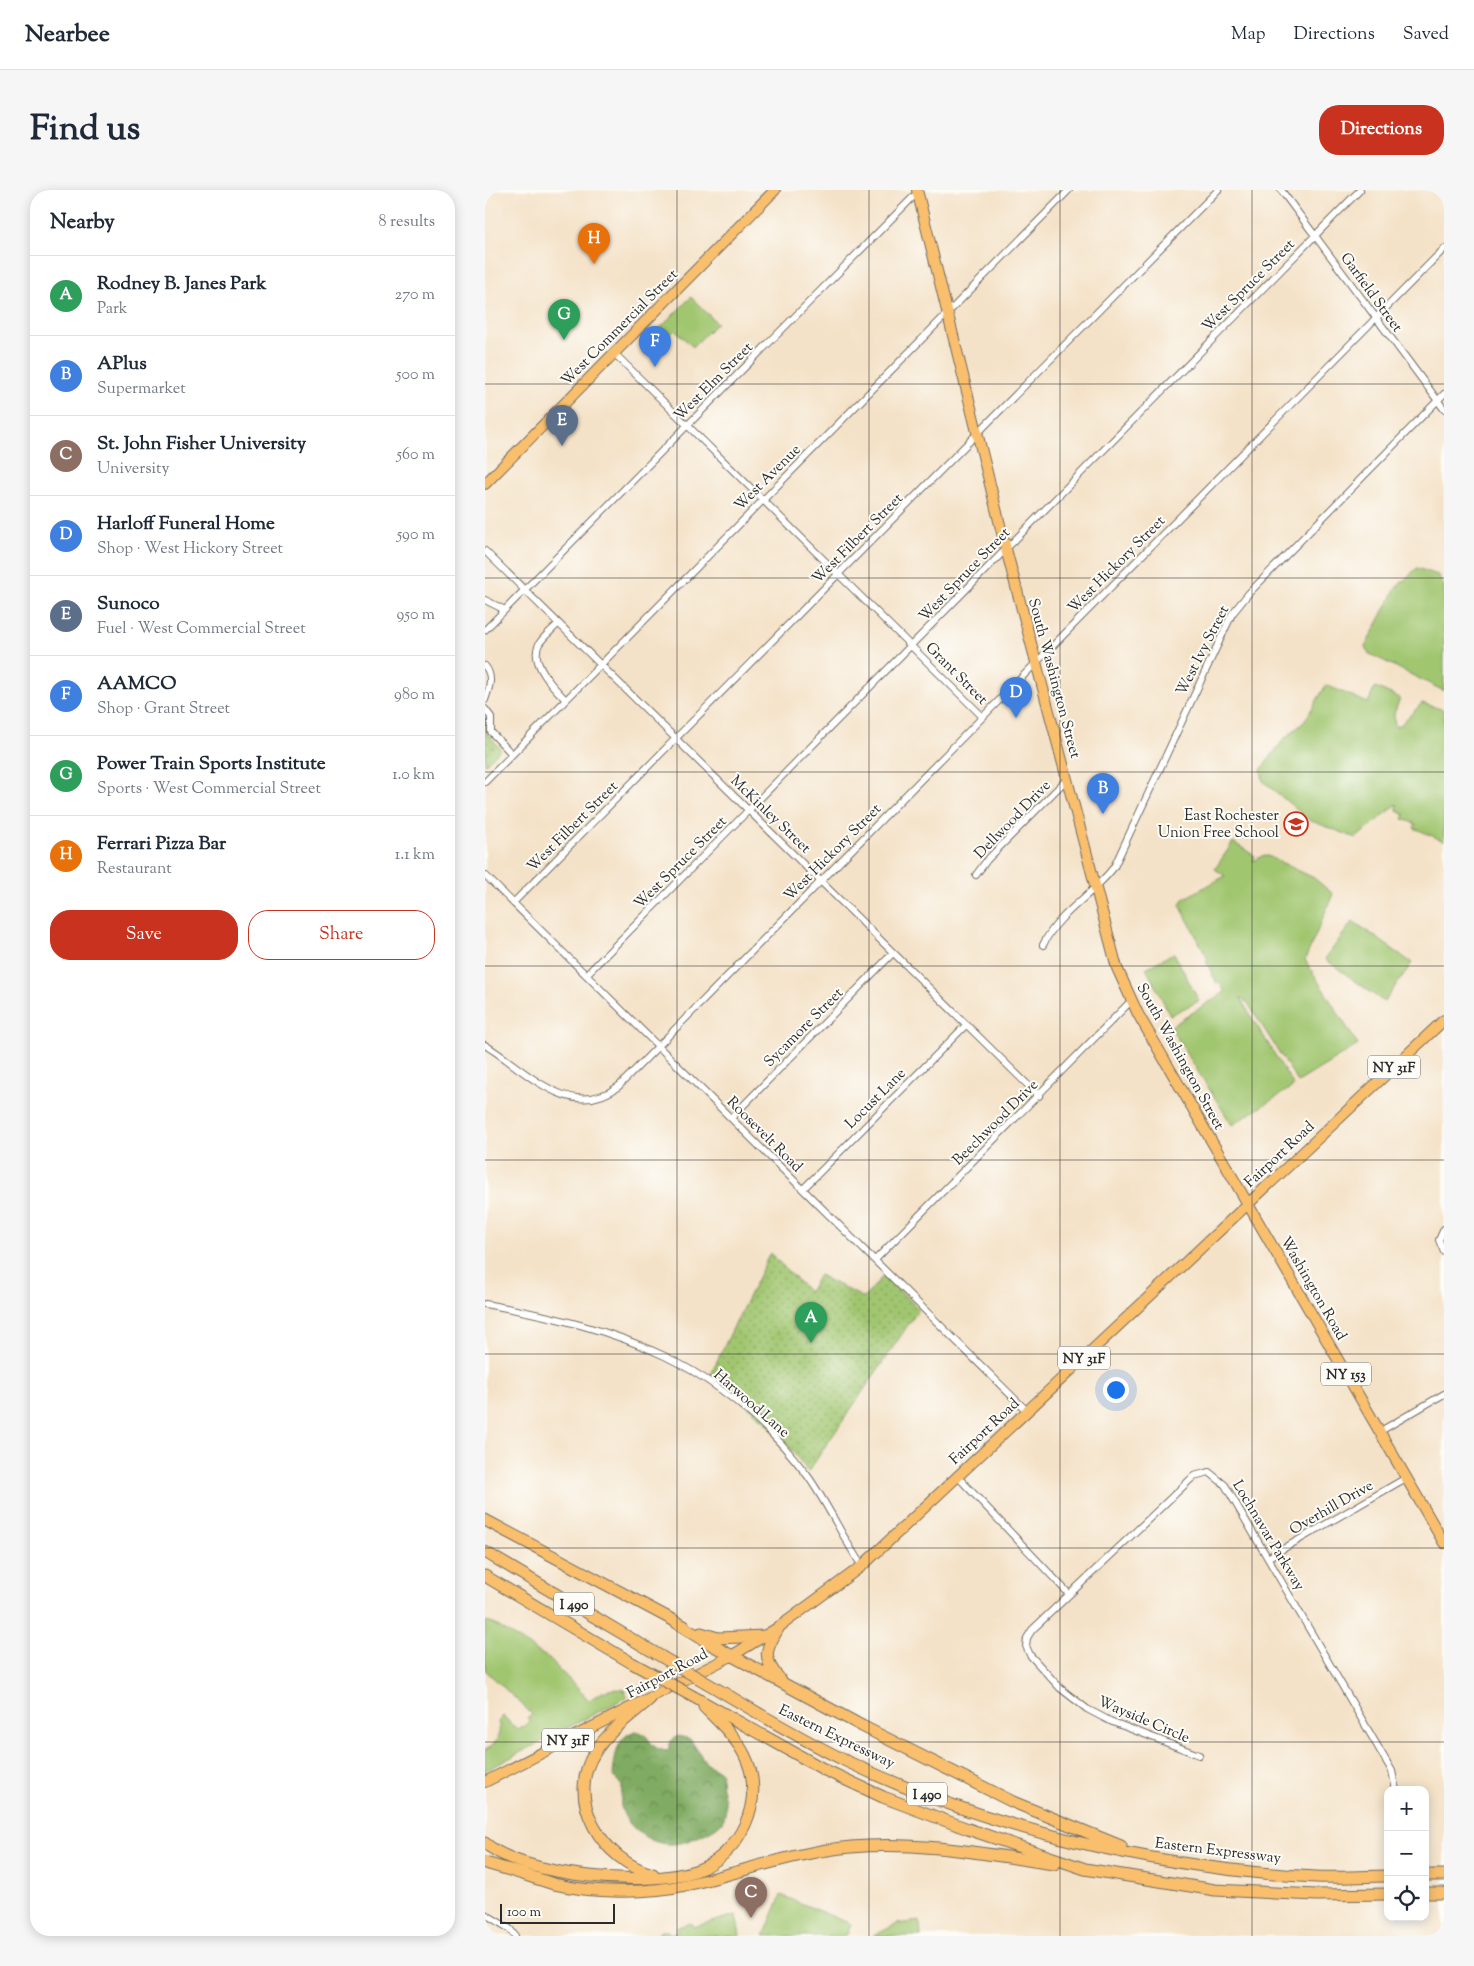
<!DOCTYPE html>
<html lang="en">
<head>
<meta charset="utf-8">
<style>
	body { margin:0; font-family:"Sorts Mill Goudy",serif; background:#f6f6f7; color:#1f2937 }
	.controls { position:absolute; right:15px; bottom:15px; display:grid; overflow:hidden; border-radius:10px; box-shadow:0 2px 12px #0003 }
	.controls button { width:45px; height:45px; display:grid; place-items:center; padding:0; border:0; border-bottom:1px solid #e0e1e3; background:#fff; color:#1f2937; font:25px sans-serif }
	.scale { position:absolute; left:15px; bottom:12px; width:115px; box-sizing:border-box; padding-left:5px; border:2px solid #2b2b2b; border-top:0; font-size:14px; line-height:18px; white-space:nowrap; color:#2b2b2b; -webkit-text-stroke:4px #fdfcf7; paint-order:stroke }
	.you { position:absolute; left:630px; top:1199px; width:18px; height:18px; margin:-12px; border:4px solid #fff; border-radius:50%; background:#1a73e8; box-shadow:0 0 0 8px #1a73e833 }
	.badge { display:grid; place-items:center; width:32px; height:32px; border-radius:50%; background:#c8321e; color:#fff; font-size:16px; font-weight:700 }
	.pin { position:absolute; translate:-50% -41px; filter:drop-shadow(0 1px 2px #0008) }
	.pin::after { content:''; position:absolute; top:26px; width:18px; height:15px; background:inherit; clip-path:polygon(0 0,100% 0,50% 100%) }
	.list { margin:0; padding:0; list-style:none }
	h2 { display:flex; justify-content:space-between; align-items:center; height:65px; margin:0; padding:0 20px; font-size:21px }
	h2 small { font-size:16px; font-weight:400; color:#747a83 }
	.list li { display:grid; grid-template-columns:32px 1fr auto; gap:15px; align-items:center; box-sizing:border-box; height:80px; padding:0 20px; border-top:1px solid #e0e1e3 }
	.list b { display:block; font-size:19px; white-space:nowrap }
	.list p { margin:0; font-size:16px; white-space:nowrap; color:#747a83 }
	.list em { font-size:16px; font-style:normal; color:#747a83 }
	.actions { display:flex; gap:10px; padding:15px 20px }
	.actions a { flex:1; padding:11px 0; border:1px solid #c8321e; border-radius:20px; text-align:center; font-size:18px; color:#c8321e }
	.actions .main { background:#c8321e; color:#fff }
	.icon { flex:none; width:28px; height:28px; fill:none; stroke:currentColor; stroke-width:2; stroke-linecap:round; stroke-linejoin:round }
	.map { position:relative; flex:none; width:959px; height:1746px; overflow:hidden; border-radius:20px }
	header { display:flex; align-items:center; gap:30px; box-sizing:border-box; height:70px; padding:0 25px; background:#fff; border-bottom:1px solid #e0e1e3 }
	header strong { font-size:24px }
	nav { display:flex; gap:28px; margin-inline-start:auto; font-size:18px }
	.intro { display:flex; align-items:center; justify-content:space-between; box-sizing:border-box; height:120px; padding:0 30px }
	h1 { margin:0; font-size:35px }
	.button { padding:12px 22px; border-radius:20px; background:#c8321e; color:#fff; font-size:18px; font-weight:700 }
	main { display:flex; gap:30px; padding:0 30px }
	aside { flex:1; background:#fff; border-radius:20px; box-shadow:0 2px 12px #0003 }
	.map>svg:first-child { display:block }
</style>
</head>
<body>
<header>
<strong>Nearbee</strong>
<nav><a>Map</a><a>Directions</a><a>Saved</a></nav>
</header>
<div class="intro"><h1>Find us</h1><a class="button">Directions</a></div>
<main>
<aside>
<h2>Nearby<small>8 results</small></h2>
<ul class="list">
<li><span class="badge" style="background:#2e9e5b">A</span><div><b>Rodney B. Janes Park</b><p>Park</p></div><em>270 m</em></li>
<li><span class="badge" style="background:#3f7fe0">B</span><div><b>APlus</b><p>Supermarket</p></div><em>500 m</em></li>
<li><span class="badge" style="background:#8d6e63">C</span><div><b>St. John Fisher University</b><p>University</p></div><em>560 m</em></li>
<li><span class="badge" style="background:#3f7fe0">D</span><div><b>Harloff Funeral Home</b><p>Shop · West Hickory Street</p></div><em>590 m</em></li>
<li><span class="badge" style="background:#5c6f8a">E</span><div><b>Sunoco</b><p>Fuel · West Commercial Street</p></div><em>950 m</em></li>
<li><span class="badge" style="background:#3f7fe0">F</span><div><b>AAMCO</b><p>Shop · Grant Street</p></div><em>980 m</em></li>
<li><span class="badge" style="background:#2e9e5b">G</span><div><b>Power Train Sports Institute</b><p>Sports · West Commercial Street</p></div><em>1.0 km</em></li>
<li><span class="badge" style="background:#e8710a">H</span><div><b>Ferrari Pizza Bar</b><p>Restaurant</p></div><em>1.1 km</em></li>
</ul>
<div class="actions"><a class="main">Save</a><a>Share</a></div>
</aside>
<div class="map">
<svg width="959" height="1746" viewBox="0 0 959 1746">
	<defs>
		<pattern id="forest-crowns" width="20" height="18" patternUnits="userSpaceOnUse" patternTransform="scale(1.25)"><rect width="20" height="18" fill="#80ab62"/><path d="M2 6a3 3 0 1 1 6 0M12 15a3 3 0 1 1 6 0" fill="none" stroke="#698b51"/></pattern>
		<pattern id="park-dots" width="8" height="8" patternUnits="userSpaceOnUse" patternTransform="scale(1.25)"><rect width="8" height="8" fill="#a1c670"/><path d="M2 2h.1M6 6h.1" fill="none" stroke="#83a15c" stroke-width="1.8" stroke-linecap="round"/></pattern>
	</defs>
	<rect width="100%" height="100%" fill="#fdfcf7"/>
	<filter id="ink" filterUnits="userSpaceOnUse"><feTurbulence type="fractalNoise" baseFrequency=".02" numOctaves="2"/><feDisplacementMap in="SourceGraphic" scale="10" xChannelSelector="R" yChannelSelector="G"/><feConvolveMatrix kernelMatrix="1 2 1 2 8 2 1 2 1" color-interpolation-filters="sRGB"/></filter>
	<filter id="wash" filterUnits="userSpaceOnUse"><feTurbulence type="fractalNoise" baseFrequency=".0096" numOctaves="4" result="noise"/><feDisplacementMap in="SourceGraphic" scale="20" xChannelSelector="R" yChannelSelector="G"/><feGaussianBlur stdDeviation="1.12" result="paint"/><feColorMatrix in="noise" values="0 0 0 0 0 0 0 0 0 0 0 0 0 0 0 0 0 1.4 0 .05"/><feComposite in="paint" operator="in"/></filter>
	<g filter="url(#wash)">
		<rect width="100%" height="100%" fill="#f4e2c8"/>
		<path fill="#a1c670" stroke="#66784e" d="M206,107l26,26 -24,24 -18,-17 -21,21 -9,-8z
			M932,378l21,7 6,11v105l-76,-38 -3,-6 31,-59z
			M841,495l42,18 7,-16 25,11 -6,16 1,12h4l23,-23 22,7v131l-30,-13 2,-4 -13,-5 2,-4 -8,-4v-7l-41,34 -47,-18 -46,-39 -2,-11 23,-31 20,-17z
			M748,652l22,14 -2,5 11,-6 6,2 44,21 19,16 -28,66 53,85 -60,37 -51,-80 -7,-4 54,88 -62,39 -62,-98 55,-35 -5,-9 -3,1 -11,-23 2,-2 -28,-54 3,-6 42,-23 -10,-7z
			M868,731l59,42 -28,39 -59,-43z
			M689,763l25,48 -29,14 -24,-47z
			M0,1431l11,4 52,33 41,42c13,-8 20,-13 36,-10l2,7 -142,74v-21c12,-5 17,-16 13,-28l5,-6 14,13 5,-3 2,1 6,-6 -2,-3 4,-4 -47,-44z
			M296,1705l70,29 -5,12h-82z
			M251,1725l4,21h-83l3,-5h9l1,3 8,-2 -1,-5 14,-4 2,4z
			M435,1731l1,15h-48l24,-12z"/>
		<path fill="url(#forest-crowns)" stroke="#566b46" d="M151,1541l10,4c6,11 10,15 22,16l3,-10 7,-5 12,3 16,24 16,10c-4,14 8,31 2,45 -3,8 -12,12 -18,15 -10,5 -25,12 -37,11 -20,0 -44,-18 -48,-38 -1,-6 1,-14 1,-20l-9,-11c2,-18 3,-39 23,-44z"/>
		<path fill="url(#park-dots)" stroke="#66784e" d="M0,525l2,18 14,16 -16,16z
			M285,1063l39,39 10,-17 45,23 20,-23 35,34 -111,163c-25,-36 -62,-71 -99,-95z"/>
	</g>
	<g filter="url(#ink)">
		<g fill="none" stroke-linecap="round" stroke-linejoin="round">
			<g stroke="#716b62" stroke-width="8">
				<path id="street" d="M796,0l163,219
					M129,163l369,364
					M0,361l554,545
					M0,410l20,10
					M73,434c-6,6 -15,13 -19,20 -10,19 15,44 27,56
					M0,440l434,-439
					M0,476c9,11 4,22 0,34
					M0,519l6,8v15l21,22
					M0,592l584,-592
					M0,685l542,536
					M491,685l11,-15 79,-80
					M28,713l705,-713
					M558,755c15,-32 50,-50 71,-78l118,-253 17,-21 195,-199
					M101,785l774,-785
					M0,855c40,24 85,78 134,41l825,-837
					M246,928l162,-165
					M318,999l163,-164
					M959,1039l-5,11 5,12
					M390,1070l256,-259
					M0,1114c134,24 236,57 322,171 21,29 35,62 55,91
					M894,1242l65,-38
					M473,1287l111,117
					M784,1367l137,-79
					M714,1565l-89,-34 -23,-12 -27,-21 -30,-33 -4,-9 1,-8 5,-8 162,-154 15,-4 16,13 167,286 4,19
					M0,1724l25,15 5,7"/>
			</g>
			<g stroke="#716b62" stroke-width="12">
				<path id="primary" d="M432,0l89,359 111,419 21,46 306,529
					M0,294l290,-294
					M0,1592l248,-127 46,-28 83,-61 582,-546"/>
			</g>
			<g stroke="#716b62" stroke-width="13">
				<path id="highway" d="M0,1330l199,106
					M0,1362l177,105
					M0,1386l147,87
					M192,1433l35,22 150,81 151,76 108,44
					M294,1437c-13,22 -18,31 0,51
					M216,1443l17,5 47,-2
					M239,1503c40,24 80,47 122,68 142,68 313,108 470,116 24,1 48,-1 72,-1
					M209,1507l131,73 58,27 85,32 117,40 130,21 102,5 71,-1
					M165,1509c-18,16 -41,31 -55,53 -31,48 8,109 58,122
					M0,1653c38,34 163,44 210,28 45,-15 72,-71 50,-115 -9,-19 -26,-34 -41,-49
					M0,1673c23,6 46,14 69,21 37,9 94,10 132,1 55,-12 108,-33 165,-38 69,-6 135,7 203,17
					M940,1685h19
					M940,1703h19"/>
			</g>
			<use href="#street" stroke="#fff" stroke-width="6"/>
			<use href="#primary" stroke="#f9bf6d" stroke-width="10"/>
			<use href="#highway" stroke="#f9bf6d" stroke-width="11"/>
			<g stroke="#716b62" stroke-width="13" stroke-linecap="butt">
				<path id="highway-bridge" d="M177,1467l62,36
					M147,1473l62,34"/>
			</g>
			<use href="#highway-bridge" stroke="#f9bf6d" stroke-width="11"/>
		</g>
	</g>
	<path fill="none" stroke="#2b2b2b" stroke-width="1" stroke-opacity="0.55" d="M192,0v1746M384,0v1746M575,0v1746M767,0v1746M0,194h959M0,388h959M0,582h959M0,776h959M0,970h959M0,1164h959M0,1358h959M0,1552h959"/>
	<defs>
		<g id="school-ring" transform="scale(1.25)"><circle r="9.5" fill="#fdfcf7" stroke="#c8321e" stroke-width="1.5"/><path d="M0-5L7-2L0 1L-7-2ZM-4 1L0 2.5L4 1V4Q0 6-4 4Z" fill="#c8321e"/></g>
	</defs>
	<g fill-rule="evenodd">
		<use href="#school-ring" x="811" y="634"/>
	</g>
	<g text-anchor="middle" stroke-width="4" stroke-linejoin="round" paint-order="stroke">
		<g fill="#fdfcf7" stroke="#6a6a68" stroke-width="1">
			<rect x="883" y="865.5" width="52" height="23" rx="4"/>
			<rect x="573" y="1156.5" width="52" height="23" rx="4"/>
			<rect x="836" y="1172.5" width="50" height="23" rx="4"/>
			<rect x="69" y="1402.5" width="40" height="23" rx="4"/>
			<rect x="57" y="1538.5" width="52" height="23" rx="4"/>
			<rect x="422" y="1592.5" width="40" height="23" rx="4"/>
		</g>
		<g font-size="14" font-weight="bold" fill="#2b2b2b">
			<text x="909" y="882">NY 31F</text>
			<text x="599" y="1173">NY 31F</text>
			<text x="861" y="1189">NY 153</text>
			<text x="89" y="1419">I 490</text>
			<text x="83" y="1555">NY 31F</text>
			<text x="442" y="1609">I 490</text>
		</g>
		<g font-size="15" fill="#2b2b2b" stroke="#fdfcf7">
			<text transform="translate(763 95) rotate(-45)" y="5">West Spruce Street</text>
			<text transform="translate(887 102) rotate(54)" y="5">Garfield Street</text>
			<text transform="translate(134 137) rotate(-45)" y="5">West Commercial Street</text>
			<text transform="translate(228 191) rotate(-45)" y="5">West Elm Street</text>
			<text transform="translate(282 287) rotate(-45)" y="5">West Avenue</text>
			<text transform="translate(372 348) rotate(-45)" y="5">West Filbert Street</text>
			<text transform="translate(631 374) rotate(-45)" y="5">West Hickory Street</text>
			<text transform="translate(479 384) rotate(-46)" y="5">West Spruce Street</text>
			<text transform="translate(717 460) rotate(-63)" y="5">West Ivy Street</text>
			<text transform="translate(472 483) rotate(45)" y="5">Grant Street</text>
			<text transform="translate(570 488) rotate(75)" y="5">South Washington Street</text>
			<text transform="translate(286 624) rotate(44)" y="5">McKinley Street</text>
			<text transform="translate(527 629) rotate(-46)" y="5">Dellwood Drive</text>
			<text transform="translate(87 636) rotate(-45)" y="5">West Filbert Street</text>
			<text transform="translate(347 662) rotate(-45)" y="5">West Hickory Street</text>
			<text transform="translate(195 672) rotate(-45)" y="5">West Spruce Street</text>
			<text transform="translate(318 837) rotate(-45)" y="5">Sycamore Street</text>
			<text transform="translate(696 866) rotate(61)" y="5">South Washington Street</text>
			<text transform="translate(390 908) rotate(-45)" y="5">Locust Lane</text>
			<text transform="translate(510 932) rotate(-45)" y="5">Beechwood Drive</text>
			<text transform="translate(280 944) rotate(45)" y="5">Roosevelt Road</text>
			<text transform="translate(794 964) rotate(-43)" y="5">Fairport Road</text>
			<text transform="translate(829 1098) rotate(60)" y="5">Washington Road</text>
			<text transform="translate(267 1213) rotate(41)" y="5">Harwood Lane</text>
			<text transform="translate(499 1241) rotate(-43)" y="5">Fairport Road</text>
			<text transform="translate(846 1317) rotate(-30)" y="5">Overhill Drive</text>
			<text transform="translate(784 1345) rotate(59)" y="5">Lochnavar Parkway</text>
			<text transform="translate(182 1483) rotate(-28)" y="5">Fairport Road</text>
			<text transform="translate(659 1529) rotate(23)" y="5">Wayside Circle</text>
			<text transform="translate(352 1546) rotate(26)" y="5">Eastern Expressway</text>
			<text transform="translate(733 1660) rotate(7)" y="5">Eastern Expressway</text>
		</g>
		<g font-size="15" fill="#2b2b2b" stroke="#fdfcf7" text-anchor="end">
			<text x="794" y="630">East Rochester<tspan x="794" dy="17">Union Free School</tspan></text>
		</g>
	</g>
</svg>
<div class="controls">
<button>+</button>
<button>−</button>
<button><svg class="icon" aria-label="locate" viewBox="0 0 24 24"><circle cx="12" cy="12" r="6"/><path d="M12 2v4M12 18v4M2 12h4M18 12h4"/></svg></button>
</div>
<div class="scale">100 m</div>
<div class="you"></div>
<div class="pin badge" style="left:326px;top:1153px;background:#2e9e5b">A</div>
<div class="pin badge" style="left:618px;top:624px;background:#3f7fe0">B</div>
<div class="pin badge" style="left:266px;top:1728px;background:#8d6e63">C</div>
<div class="pin badge" style="left:531px;top:528px;background:#3f7fe0">D</div>
<div class="pin badge" style="left:77px;top:256px;background:#5c6f8a">E</div>
<div class="pin badge" style="left:170px;top:177px;background:#3f7fe0">F</div>
<div class="pin badge" style="left:79px;top:150px;background:#2e9e5b">G</div>
<div class="pin badge" style="left:109px;top:74px;background:#e8710a">H</div>
</div>
</main>
</body>
</html>
